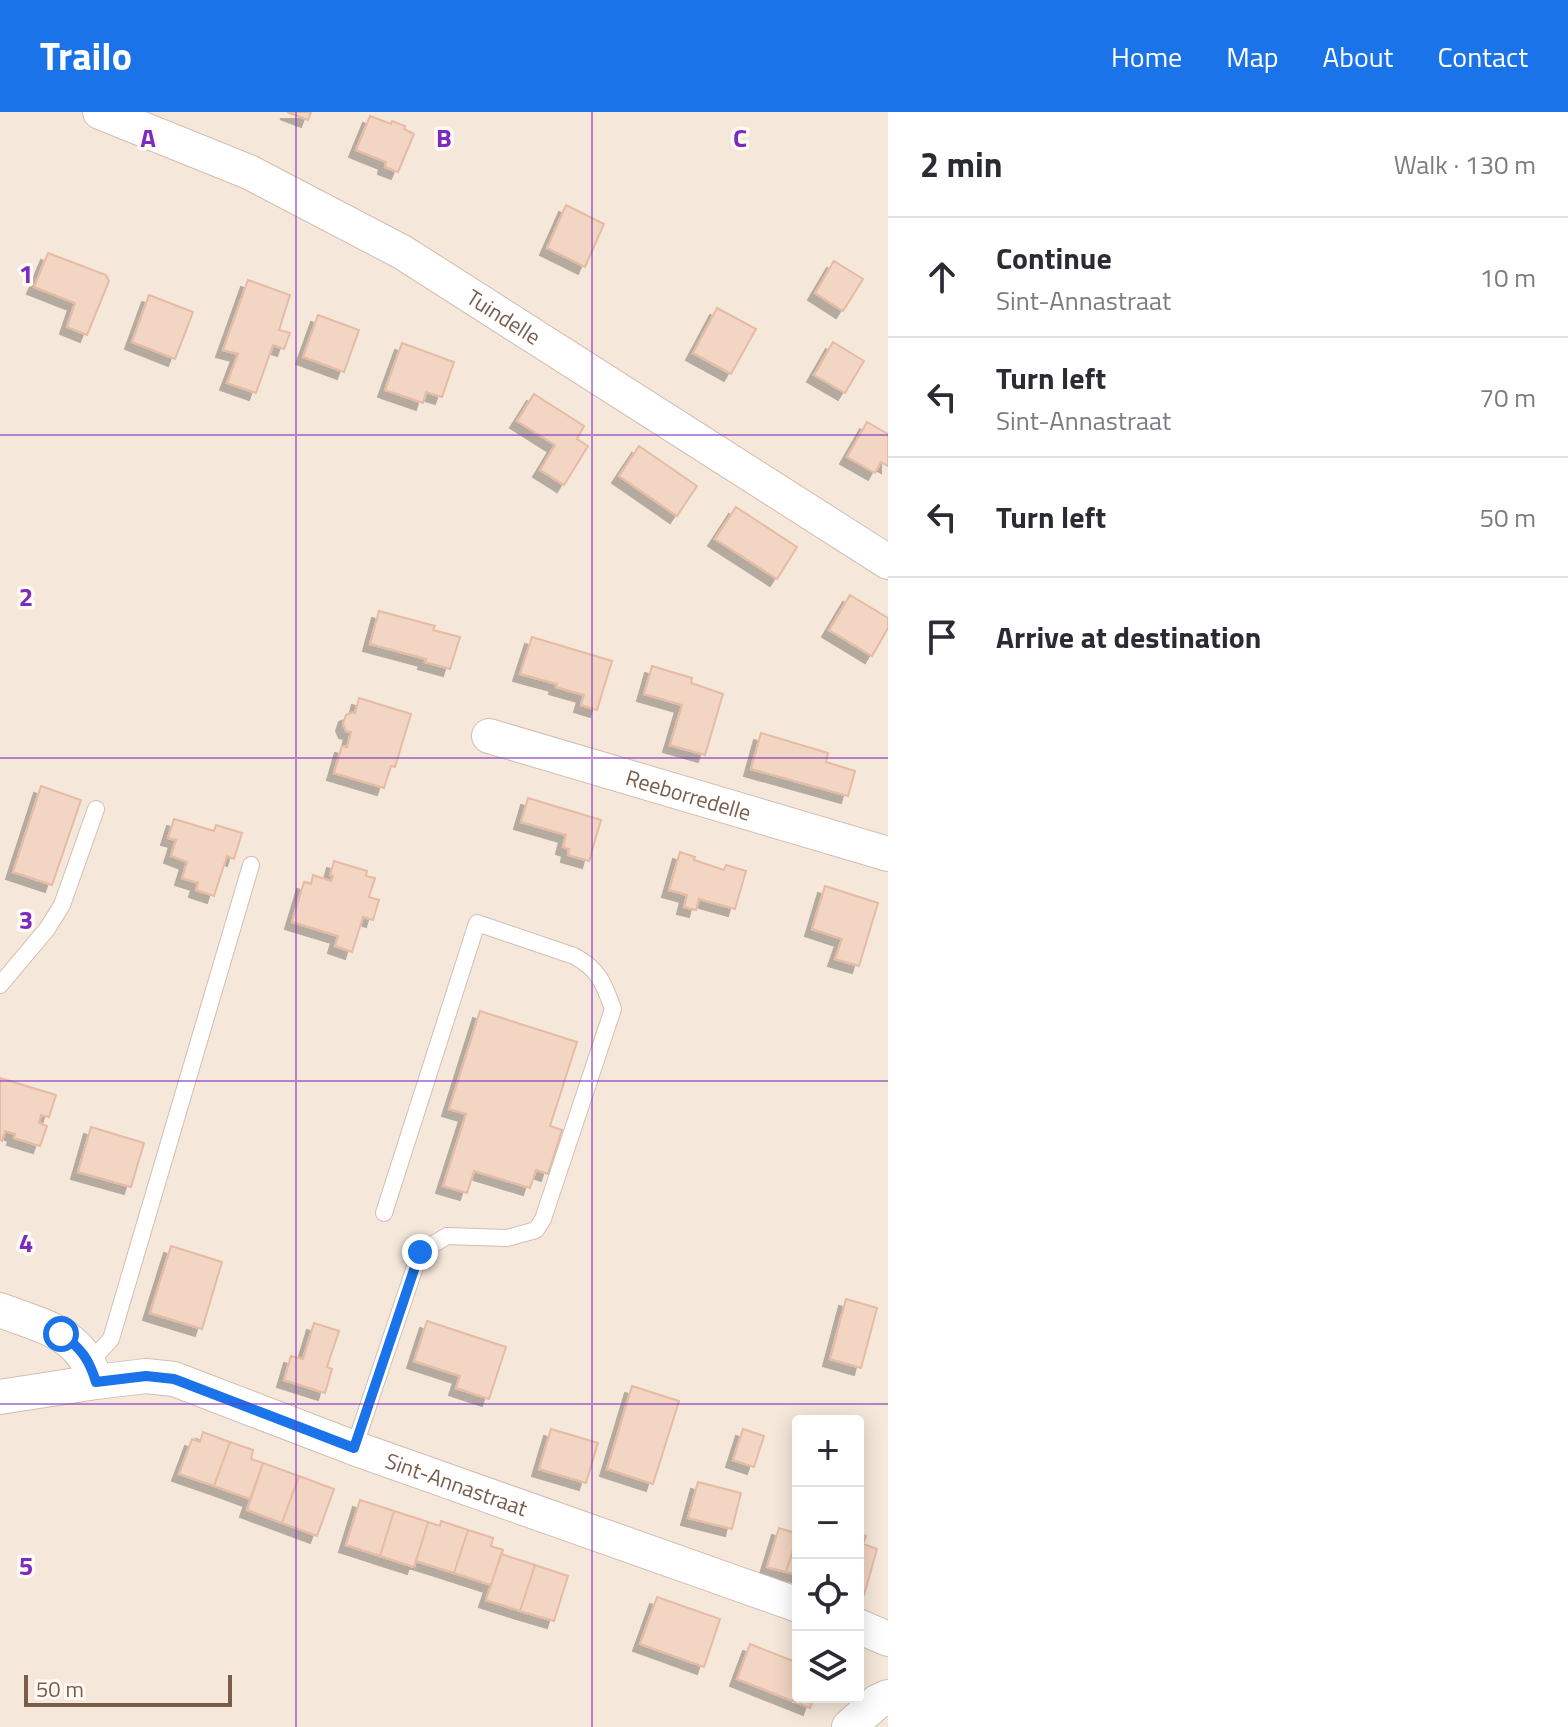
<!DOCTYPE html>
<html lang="en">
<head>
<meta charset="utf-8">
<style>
	body { margin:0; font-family:"Titillium Web",sans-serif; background:#f7f7f7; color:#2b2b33 }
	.controls { position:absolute; right:24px; bottom:24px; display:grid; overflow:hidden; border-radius:8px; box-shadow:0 4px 20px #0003 }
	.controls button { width:72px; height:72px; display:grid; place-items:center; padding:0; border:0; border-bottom:2px solid #e1e1e2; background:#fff; color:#2b2b33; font:40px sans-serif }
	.scale { position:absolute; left:24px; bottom:20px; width:208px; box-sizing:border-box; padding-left:8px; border:4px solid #7a5c4d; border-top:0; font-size:22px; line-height:28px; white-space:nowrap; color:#7a5c4d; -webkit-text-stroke:6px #fffaf3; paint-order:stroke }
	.stop { position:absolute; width:24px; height:24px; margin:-18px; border:6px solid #1a73e8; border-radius:50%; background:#fff }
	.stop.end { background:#1a73e8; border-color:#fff; box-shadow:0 2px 8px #0008 }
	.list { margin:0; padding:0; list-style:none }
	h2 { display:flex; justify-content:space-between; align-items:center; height:104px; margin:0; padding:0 32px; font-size:34px }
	h2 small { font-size:26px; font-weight:400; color:#7c7c81 }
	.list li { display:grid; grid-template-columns:52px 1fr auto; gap:24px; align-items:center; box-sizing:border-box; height:120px; padding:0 32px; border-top:2px solid #e1e1e2 }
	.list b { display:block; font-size:30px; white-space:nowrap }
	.list p { margin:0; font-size:26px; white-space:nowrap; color:#7c7c81 }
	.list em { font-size:26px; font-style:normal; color:#7c7c81 }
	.icon { flex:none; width:44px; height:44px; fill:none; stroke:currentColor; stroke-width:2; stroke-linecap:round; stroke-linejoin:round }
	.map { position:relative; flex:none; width:888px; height:1615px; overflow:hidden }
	header { display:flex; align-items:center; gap:48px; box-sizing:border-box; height:112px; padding:0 40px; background:#1a73e8; color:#fff }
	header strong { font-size:38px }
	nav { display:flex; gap:44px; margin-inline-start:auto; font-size:28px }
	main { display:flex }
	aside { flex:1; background:#fff }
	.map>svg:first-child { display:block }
</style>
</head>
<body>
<header>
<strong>Trailo</strong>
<nav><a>Home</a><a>Map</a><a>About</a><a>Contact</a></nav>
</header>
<main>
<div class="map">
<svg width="888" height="1615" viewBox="0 0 888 1615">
	<defs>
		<filter id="shadow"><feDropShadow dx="-7" dy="7" stdDeviation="0" flood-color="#0004"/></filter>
	</defs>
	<rect width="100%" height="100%" fill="#fdf6ec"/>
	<path fill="#f5e8da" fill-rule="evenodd" d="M0,0h888v1615h-888zM798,1309h60v276h-60z"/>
	<path fill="#f3d5c3" stroke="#e6bba3" stroke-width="2" filter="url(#shadow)" d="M287,0h24l-3,8z
		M370,4l21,8 1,-3 13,5 -1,3 10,5 -16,38 -13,-5 1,-5 -30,-12z
		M566,93l38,19 -19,43 -38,-19z
		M48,141l58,22 3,6 -22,54 -20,-8 8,-24 -41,-16z
		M834,149l29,18 -20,32 -28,-18z
		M248,168l42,15 -11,35 11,3 -6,16 -11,-4 -17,48 -29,-10 11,-29 -15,-4z
		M149,183l44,17 -18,47 -43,-17z
		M717,196l39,21 -25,45 -38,-21z
		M318,203l41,15 -15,42 -41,-15z
		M833,230l31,19 -19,32 -31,-18z
		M402,231l52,19 -12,35 -16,-5 -3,11 -38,-13z
		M534,282l50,32 -7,13 11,7 -24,39 -24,-15 15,-25 -38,-24z
		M867,310l21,12v32l-7,-4 -6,11 -28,-16z
		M639,334l58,40 -20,30 -58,-40z
		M736,395l61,40 -20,32 -62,-40z
		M850,483l38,23v10l-16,28 -43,-26z
		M379,499l56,15 -2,4 27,7 -10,32 -25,-7 1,-3 -56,-15z
		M532,525l80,24 -15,49 -16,-5 3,-10 -28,-8 1,-3 -37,-10z
		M652,554l40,12 -1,5 32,11 -18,61 -35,-10 12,-40 -38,-11z
		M359,586l52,16 -16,53 -4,-1 -7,22 -50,-15 8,-27 5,1 4,-15 -5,-1 -3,-7 3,-9 7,-3 2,1z
		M761,621l67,20 -2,9 29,9 -7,25 -97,-27z
		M41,674l40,14 -29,85 -39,-13z
		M528,686l73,22 -12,41 -21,-6 1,-6 -6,-2 3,-12 -45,-13z
		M174,707l40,12 2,-6 26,8 -8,26 -7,-3 -13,40 -18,-6 2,-7 -16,-5 5,-16 -16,-6 5,-16 -8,-2z
		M680,740l15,5 -1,3 30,10 2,-5 20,6 -11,38 -36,-10 -3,11 -12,-3 3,-12 -18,-5z
		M334,749l33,10 -1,5 9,2 -6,19 10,3 -6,20 -10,-3 -11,35 -17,-6 3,-10 -46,-14 12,-40 7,2 2,-9 18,6 2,-5 -3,-1z
		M825,774l53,17 -19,63 -24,-7 7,-20 -30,-10z
		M480,899l97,31 -27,84 12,4 -14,44 -12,-4 -6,18 -56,-17 -7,22 -24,-7 23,-72 -17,-5z
		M0,966l56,17 -7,22 -8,-2 -2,8 8,3 -7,20 -26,-8 1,-4 -10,-3 -3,10 -2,-1z
		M91,1015l53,16 -13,44 -53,-15z
		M171,1134l51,16 -20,67 -52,-16z
		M846,1187l31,9 -16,60 -31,-9z
		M427,1209l79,26 -17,52 -33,-11 4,-12 -46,-15z
		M314,1211l25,8 -12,36 5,2 -7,24 -41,-13 7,-24 12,3z
		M632,1274l47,15 -26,83 -46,-15z
		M551,1317l47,14 -12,40 -47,-14z
		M743,1317l21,7 -10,31 -21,-7z
		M203,1320l27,10 -16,44 -35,-12 13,-35 8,3z
		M230,1330l23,8 -2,9 12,4 -13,36 -36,-13z
		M263,1351l36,13 -17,47 -35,-13z
		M299,1364l35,13 -17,47 -35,-13z
		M698,1370l43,11 -9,36 -44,-11z
		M360,1388l34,11 -14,45 -34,-11z
		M394,1399l34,11 -14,45 -34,-11z
		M441,1409l27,9 -14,43 -38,-12 12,-39 12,4z
		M779,1416l19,6 -12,38 -19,-5z
		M468,1418l25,8 -2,8 12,4 -12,35 -37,-12z
		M858,1421l8,3 -3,8 14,5 -13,46 -6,-2z
		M798,1423v40l-12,-3z
		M501,1442l34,11 -15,46 -34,-11z
		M535,1453l33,11 -14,45 -34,-10z
		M657,1485l63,22 -16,48 -64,-23z
		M750,1532l48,19v34h16l-4,11 -73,-29z"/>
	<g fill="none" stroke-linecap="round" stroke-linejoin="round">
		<g stroke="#d1beb0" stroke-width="18">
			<path id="lane" d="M0,873l47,-56 15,-24 34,-96
				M89,1251l22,-24 140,-474
				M354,1336l66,-196 27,-16 60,2 29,-8 7,-11 70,-210c-9,-25 -14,-40 -39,-53l-97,-33 -93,290"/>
		</g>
		<g stroke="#d1beb0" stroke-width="36">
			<g id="street">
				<path id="s1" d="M100,0l149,60 153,80 486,310"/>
				<path id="s2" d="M489,624l399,118"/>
				<path id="s3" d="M0,1198c44,17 81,22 96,72l50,-6 28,3 180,69 444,157"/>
				<path d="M0,1285l96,-15"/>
				<path d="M858,1514l30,13"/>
				<path d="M849,1615l28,-25 11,-5"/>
			</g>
		</g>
		<use href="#lane" stroke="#fff" stroke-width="16"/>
		<use href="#street" stroke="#fff" stroke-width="34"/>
	</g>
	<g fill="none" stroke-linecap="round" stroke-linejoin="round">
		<path stroke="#1a73e8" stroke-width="10" d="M61,1222c20,14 28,25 35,48l50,-6 28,3 180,69 66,-196"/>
	</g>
	<path fill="none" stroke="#7b2cbf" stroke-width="2" stroke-opacity="0.55" d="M296,0v1615M592,0v1615M0,323h888M0,646h888M0,969h888M0,1292h888"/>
	<g text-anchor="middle" stroke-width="7" stroke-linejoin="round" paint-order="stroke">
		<g font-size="22" fill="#7a5c4d" stroke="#fffaf3">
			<text dy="8" stroke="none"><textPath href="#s1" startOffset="454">Tuindelle</textPath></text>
			<text dy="8" stroke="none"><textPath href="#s2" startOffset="208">Reeborredelle</textPath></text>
			<text dy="8" stroke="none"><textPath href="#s3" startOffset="506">Sint-Annastraat</textPath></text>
		</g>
	</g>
	<g font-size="26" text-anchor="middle" font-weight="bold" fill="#7b2cbf" stroke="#fffaf3" stroke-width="7" stroke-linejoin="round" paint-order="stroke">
		<text x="148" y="35">A</text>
		<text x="444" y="35">B</text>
		<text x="740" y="35">C</text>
		<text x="26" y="171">1</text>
		<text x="26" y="494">2</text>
		<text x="26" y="817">3</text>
		<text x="26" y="1140">4</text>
		<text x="26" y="1463">5</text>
	</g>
</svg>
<div class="controls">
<button>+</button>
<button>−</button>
<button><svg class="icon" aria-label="locate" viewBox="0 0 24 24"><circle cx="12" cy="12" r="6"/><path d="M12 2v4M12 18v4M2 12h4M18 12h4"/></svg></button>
<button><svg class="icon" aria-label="layers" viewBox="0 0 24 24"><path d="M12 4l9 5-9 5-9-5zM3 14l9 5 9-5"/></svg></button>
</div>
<div class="scale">50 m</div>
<div class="stop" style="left:61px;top:1222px"></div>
<div class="stop end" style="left:420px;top:1140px"></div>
</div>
<aside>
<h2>2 min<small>Walk · 130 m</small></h2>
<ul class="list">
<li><svg class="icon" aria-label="ahead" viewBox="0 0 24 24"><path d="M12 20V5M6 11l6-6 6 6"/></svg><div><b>Continue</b><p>Sint-Annastraat</p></div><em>10 m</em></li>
<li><svg class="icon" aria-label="left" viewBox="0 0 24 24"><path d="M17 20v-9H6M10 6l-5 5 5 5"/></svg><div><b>Turn left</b><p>Sint-Annastraat</p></div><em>70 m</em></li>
<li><svg class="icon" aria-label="left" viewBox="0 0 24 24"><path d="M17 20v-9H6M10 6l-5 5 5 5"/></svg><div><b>Turn left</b></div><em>50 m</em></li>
<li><svg class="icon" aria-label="arrive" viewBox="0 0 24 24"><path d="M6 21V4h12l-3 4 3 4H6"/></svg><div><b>Arrive at destination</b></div></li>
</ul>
</aside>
</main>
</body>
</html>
